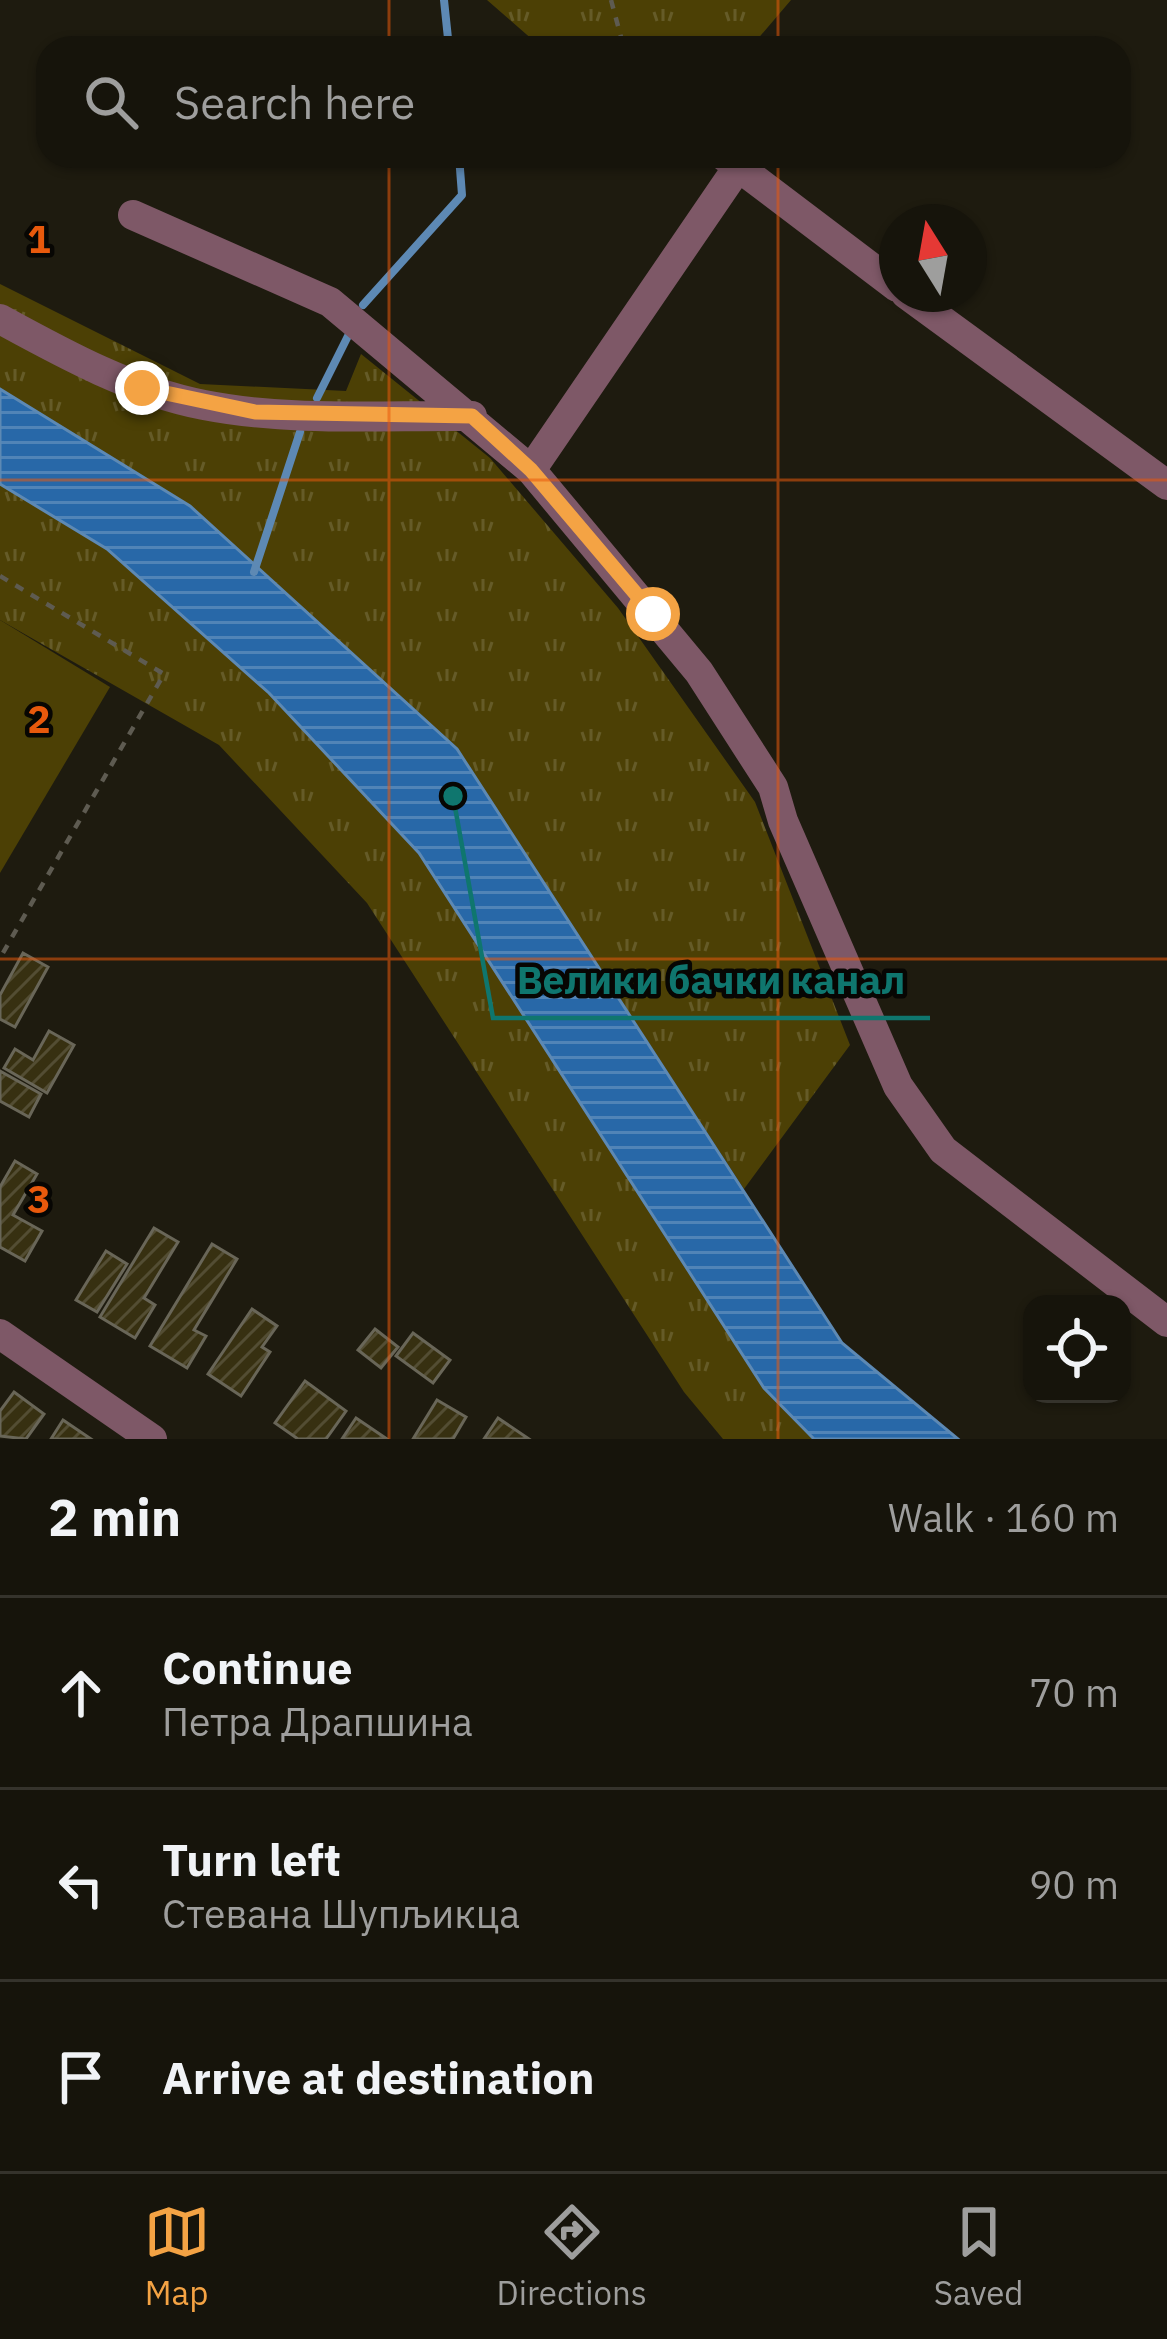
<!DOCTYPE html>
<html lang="en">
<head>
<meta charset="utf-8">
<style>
	body { margin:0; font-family:"IBM Plex Sans",sans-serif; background:#232119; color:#f1f3f6 }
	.controls { position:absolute; right:36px; bottom:36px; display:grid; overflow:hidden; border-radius:24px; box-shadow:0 3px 9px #0004 }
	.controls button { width:108px; height:108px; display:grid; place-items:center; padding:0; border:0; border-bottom:3px solid #35332c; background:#16140b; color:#f1f3f6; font:60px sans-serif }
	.compass { position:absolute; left:879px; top:204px; width:108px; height:108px; border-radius:50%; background:#16140b; box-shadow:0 3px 9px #0004; rotate:349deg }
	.stop { position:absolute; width:36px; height:36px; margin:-27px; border:9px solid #f4a344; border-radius:50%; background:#fff }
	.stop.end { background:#f4a344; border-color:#fff; box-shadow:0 3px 12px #0008 }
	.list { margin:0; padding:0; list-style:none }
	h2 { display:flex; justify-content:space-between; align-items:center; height:156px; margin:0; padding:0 48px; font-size:51px }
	h2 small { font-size:39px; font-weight:400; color:#9e9e9d }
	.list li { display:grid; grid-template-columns:78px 1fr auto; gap:36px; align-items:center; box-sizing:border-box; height:192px; padding:0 48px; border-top:3px solid #35332c }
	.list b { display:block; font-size:45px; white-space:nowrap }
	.list p { margin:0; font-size:39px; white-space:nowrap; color:#9e9e9d }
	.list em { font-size:39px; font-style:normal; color:#9e9e9d }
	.icon { flex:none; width:66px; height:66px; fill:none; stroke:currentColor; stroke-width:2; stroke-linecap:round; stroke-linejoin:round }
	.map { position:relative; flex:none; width:1167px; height:1439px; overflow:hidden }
	.search { position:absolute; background:#16140b; box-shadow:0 3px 9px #0004; left:36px; right:36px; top:36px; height:132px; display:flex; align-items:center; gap:30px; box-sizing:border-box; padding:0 42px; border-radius:36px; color:#9e9e9d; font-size:45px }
	.sheet { height:732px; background:#16140b }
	nav { display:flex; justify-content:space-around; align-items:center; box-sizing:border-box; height:168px; border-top:3px solid #35332c; background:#16140b; font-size:33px; color:#9e9e9d }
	nav a { display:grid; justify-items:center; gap:6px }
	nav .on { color:#f4a344 }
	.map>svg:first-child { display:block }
</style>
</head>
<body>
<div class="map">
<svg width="1167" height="1439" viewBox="0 0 1167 1439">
	<defs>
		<pattern id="grass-tufts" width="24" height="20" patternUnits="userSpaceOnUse" patternTransform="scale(3)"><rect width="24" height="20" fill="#4c4005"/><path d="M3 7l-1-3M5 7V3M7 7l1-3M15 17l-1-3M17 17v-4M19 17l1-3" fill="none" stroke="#655b28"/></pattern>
		<pattern id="water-rules" width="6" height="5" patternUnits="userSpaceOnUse" patternTransform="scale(3)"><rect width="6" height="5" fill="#2868a8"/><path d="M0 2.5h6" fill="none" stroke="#5184b7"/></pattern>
		<pattern id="building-hatch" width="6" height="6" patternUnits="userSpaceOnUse" patternTransform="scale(3)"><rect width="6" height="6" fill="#373011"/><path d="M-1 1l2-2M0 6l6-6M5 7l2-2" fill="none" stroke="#534d33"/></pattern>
	</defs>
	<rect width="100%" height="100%" fill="#1e1b0f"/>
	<path fill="url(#grass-tufts)" d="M487,0h304l-41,48h-208z
		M0,284l200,100 146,7 15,-37 129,104 128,150 137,194 95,243 -106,144 -287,-440 -267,-243 -190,-117z
		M0,484l107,65 162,144 150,160 345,535 50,51h-91l-39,-47 -317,-489 -148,-158 -219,-125z"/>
	<path fill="#4c4005" d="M0,620l110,67 -110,186z"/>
	<path fill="url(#water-rules)" stroke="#5d89b4" stroke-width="3" d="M0,389l190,117 267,243 385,594 116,96h-144l-50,-51 -345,-535 -150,-160 -162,-144 -107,-65z"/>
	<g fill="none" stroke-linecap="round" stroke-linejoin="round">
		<path stroke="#5d89b4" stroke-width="8" d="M444,0l5,48
			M363,305l99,-110 -3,-39
			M317,398l32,-64
			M254,572l46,-140"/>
	</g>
	<path fill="url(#building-hatch)" stroke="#696658" stroke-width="3" d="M23,953l25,14 -33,60 -15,-8v-24z
		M49,1031l25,14 -27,48 -43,-25 11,-19 18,11z
		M0,1071l41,23 -12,23 -29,-16z
		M15,1161l22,13 -24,41 29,16 -17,30 -25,-14v-60z
		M154,1228l24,14 -34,56 11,7 -20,33 -35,-21z
		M212,1244l25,15 -43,71 12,6 -19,32 -37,-22z
		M106,1251l21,13 -30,48 -21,-12z
		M252,1309l25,17 -15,21 8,5 -29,44 -33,-22z
		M375,1329l23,18 -17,21 -23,-18z
		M413,1333l37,27 -17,23 -37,-27z
		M305,1381l41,30 -20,28h-28l-23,-16z
		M14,1392l30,22 -18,25 -26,-3v-25z
		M437,1400l29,17 -13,22h-40z
		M356,1418l31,21h-45z
		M498,1418l31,21h-45z
		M63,1420l28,19h-40z"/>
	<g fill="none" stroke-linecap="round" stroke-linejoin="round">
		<path stroke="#5e5b51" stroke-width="4.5" stroke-dasharray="9 9" stroke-linecap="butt" d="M611,0l13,48
			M0,576l164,98 -164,284"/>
		<path stroke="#7e5867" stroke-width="30" d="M724,156l173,131
			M133,215l197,87 201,168 168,202 74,115 10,34 115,265 45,64 224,172
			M906,294l261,191
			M0,319c64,35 131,72 204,86 87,17 180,10 268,11
			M531,470l205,-300
			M0,1334l152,105"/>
	</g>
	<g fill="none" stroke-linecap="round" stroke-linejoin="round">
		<path stroke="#f4a344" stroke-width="15" d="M142,388l113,24 217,4 59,54 122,144"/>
	</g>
	<path fill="none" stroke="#e8590c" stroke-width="3" stroke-opacity="0.55" d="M389,0v48M778,0v48M389,156v1283M778,156v1283M0,480h1167M0,959h1167"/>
	<g font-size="39" text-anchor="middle" font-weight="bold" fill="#e8590c" stroke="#070603" stroke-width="9" stroke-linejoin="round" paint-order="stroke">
		<text x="39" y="253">1</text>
		<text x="39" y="733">2</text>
		<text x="39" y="1213">3</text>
	</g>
	<path fill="none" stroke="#0f766e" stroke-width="4.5" d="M453 796L493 1018H930"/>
	<circle fill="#0f766e" stroke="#070603" stroke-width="4.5" cx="453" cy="796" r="12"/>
	<g font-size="39" text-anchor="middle" font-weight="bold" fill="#0f766e" stroke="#070603" stroke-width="9" stroke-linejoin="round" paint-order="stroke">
		<text x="711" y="994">Велики бачки канал</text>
	</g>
</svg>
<div class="controls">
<button><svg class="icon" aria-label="locate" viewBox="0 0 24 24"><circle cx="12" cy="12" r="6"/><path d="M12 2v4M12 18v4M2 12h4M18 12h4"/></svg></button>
</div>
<svg class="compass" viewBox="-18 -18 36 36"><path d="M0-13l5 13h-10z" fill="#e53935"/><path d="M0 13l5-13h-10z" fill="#9e9e9d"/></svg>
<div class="stop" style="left:653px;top:614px"></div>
<div class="stop end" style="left:142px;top:388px"></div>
<div class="search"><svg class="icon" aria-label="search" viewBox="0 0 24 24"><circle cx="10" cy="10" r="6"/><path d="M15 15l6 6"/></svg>Search here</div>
</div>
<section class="sheet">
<h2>2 min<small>Walk · 160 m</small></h2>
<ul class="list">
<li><svg class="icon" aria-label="ahead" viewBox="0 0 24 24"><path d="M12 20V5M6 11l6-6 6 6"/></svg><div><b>Continue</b><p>Петра Драпшина</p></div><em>70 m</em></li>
<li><svg class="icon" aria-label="left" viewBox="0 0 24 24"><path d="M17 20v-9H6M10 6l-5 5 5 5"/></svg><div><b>Turn left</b><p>Стевана Шупљикца</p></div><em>90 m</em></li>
<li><svg class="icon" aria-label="arrive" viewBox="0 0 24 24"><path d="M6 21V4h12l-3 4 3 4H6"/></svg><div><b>Arrive at destination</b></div></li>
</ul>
</section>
<nav>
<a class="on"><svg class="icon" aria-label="map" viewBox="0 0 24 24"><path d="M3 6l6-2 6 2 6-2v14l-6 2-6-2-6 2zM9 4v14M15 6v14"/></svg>Map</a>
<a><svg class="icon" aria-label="directions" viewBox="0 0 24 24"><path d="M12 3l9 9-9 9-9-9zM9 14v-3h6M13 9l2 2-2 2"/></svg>Directions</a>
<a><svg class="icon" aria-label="saved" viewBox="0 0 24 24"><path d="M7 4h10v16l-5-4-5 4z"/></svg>Saved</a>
</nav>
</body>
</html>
